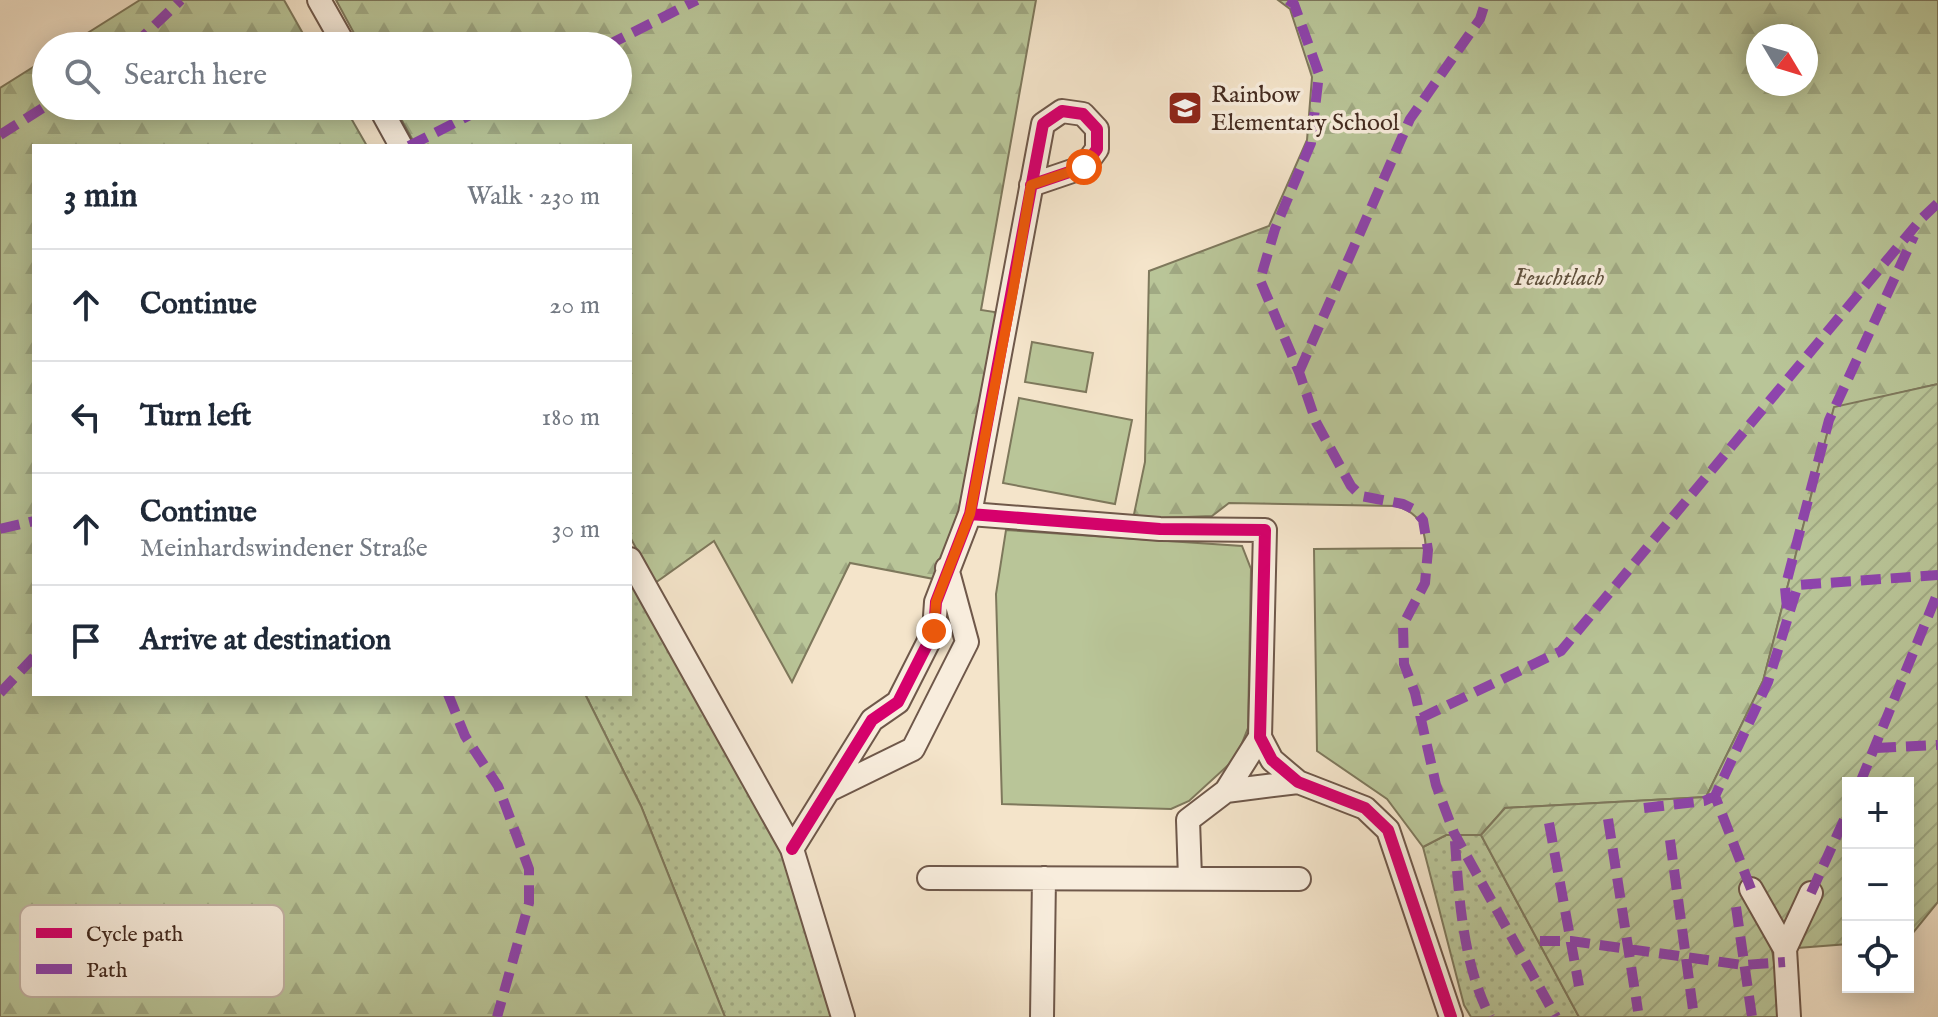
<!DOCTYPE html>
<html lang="en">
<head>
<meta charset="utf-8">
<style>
	body { margin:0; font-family:"IM FELL English",serif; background:#f6f6f7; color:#1f2937 }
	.controls { position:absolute; right:24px; bottom:24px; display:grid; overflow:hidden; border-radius:0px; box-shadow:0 4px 20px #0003 }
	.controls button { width:72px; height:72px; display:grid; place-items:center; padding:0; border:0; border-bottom:2px solid #e0e1e3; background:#fff; color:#1f2937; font:40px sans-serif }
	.compass { position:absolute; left:1746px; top:24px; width:72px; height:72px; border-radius:50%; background:#fff; box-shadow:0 4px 20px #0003; rotate:128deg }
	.stop { position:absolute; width:24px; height:24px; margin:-18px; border:6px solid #ea580c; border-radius:50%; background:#fff }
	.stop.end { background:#ea580c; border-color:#fff; box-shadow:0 2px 8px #0008 }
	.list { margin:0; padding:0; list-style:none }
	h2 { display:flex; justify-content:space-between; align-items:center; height:104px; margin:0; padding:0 32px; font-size:34px }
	h2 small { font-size:26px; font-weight:400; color:#747a83 }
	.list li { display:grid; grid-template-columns:52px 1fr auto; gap:24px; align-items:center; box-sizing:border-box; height:112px; padding:0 32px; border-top:2px solid #e0e1e3 }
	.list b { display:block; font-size:30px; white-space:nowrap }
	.list p { margin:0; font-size:26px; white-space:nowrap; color:#747a83 }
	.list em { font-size:26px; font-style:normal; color:#747a83 }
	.icon { flex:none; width:44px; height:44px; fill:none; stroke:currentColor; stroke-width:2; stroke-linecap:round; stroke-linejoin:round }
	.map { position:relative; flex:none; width:1938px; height:1017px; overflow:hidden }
	.search { position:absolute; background:#fff; box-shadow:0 4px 20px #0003; left:32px; top:32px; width:600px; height:88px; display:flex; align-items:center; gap:20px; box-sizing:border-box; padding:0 28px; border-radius:44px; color:#747a83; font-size:30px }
	.panel { position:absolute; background:#fff; box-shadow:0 4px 20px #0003; left:32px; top:144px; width:600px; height:552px; border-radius:0px }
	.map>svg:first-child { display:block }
</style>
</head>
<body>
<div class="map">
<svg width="1938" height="1017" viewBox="0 0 1938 1017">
	<defs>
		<pattern id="grass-dots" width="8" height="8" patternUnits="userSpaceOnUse" patternTransform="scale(2)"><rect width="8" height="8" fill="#b9c598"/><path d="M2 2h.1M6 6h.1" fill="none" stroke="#a0a983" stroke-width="1.8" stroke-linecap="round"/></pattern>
		<pattern id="forest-firs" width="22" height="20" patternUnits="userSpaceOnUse" patternTransform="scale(2)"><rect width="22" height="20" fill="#b9c598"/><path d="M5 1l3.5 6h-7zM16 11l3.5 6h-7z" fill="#a0a983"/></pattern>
		<pattern id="garden-furrows" width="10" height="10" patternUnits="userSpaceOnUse" patternTransform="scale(2)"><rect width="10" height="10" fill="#b9c598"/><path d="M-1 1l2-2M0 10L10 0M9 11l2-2" fill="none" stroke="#a0a983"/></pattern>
	</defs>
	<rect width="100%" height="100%" fill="#f4e4ca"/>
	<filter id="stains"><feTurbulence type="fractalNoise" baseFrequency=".0025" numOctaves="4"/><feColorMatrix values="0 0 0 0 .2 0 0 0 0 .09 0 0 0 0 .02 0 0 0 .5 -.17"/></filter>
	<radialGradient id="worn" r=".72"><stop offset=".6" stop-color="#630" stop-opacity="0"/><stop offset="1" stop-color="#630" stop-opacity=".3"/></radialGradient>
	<path fill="url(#grass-dots)" stroke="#7e785c" stroke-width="2" d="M630,573l158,282 51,162h-114l-84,-211 -56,-112h45z
		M1446,835h35l98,182h-108l-7,-12 -41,-158z"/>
	<path fill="url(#forest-firs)" stroke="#7e785c" stroke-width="2" fill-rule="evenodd" d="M140,0h144l26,46h-243z
		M336,0h700l-55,310 20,3 -37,190 -30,76 -84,-16 -58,119 -78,-141 -59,42 -25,-46v-391h-214l-22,-40h224v-60h-257z
		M1278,0h660v384l-104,24 -71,273 -57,116 -201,11 -24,27h-35l-23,12 -36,-48 -70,-48 -3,-202 112,-1c-2,-24 -7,-35 -30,-42l-167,-3 -17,13 -79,3 12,-57 4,-191 120,-45 38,-86 5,-63 -22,-68zM1758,36h48v48h-48z
		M46,59v47h298l23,40h-333v548h551l56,112 84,211h-725v-929z"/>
	<path fill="url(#garden-furrows)" stroke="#7e785c" stroke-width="2" d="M1938,384v518l-30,37v-156h-60v161l-76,6 11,67h-204l-98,-182 24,-27 201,-11 57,-116 71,-274z"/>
	<path fill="#b9c598" stroke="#7e785c" stroke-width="2" d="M1032,342l61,11 -7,39 -61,-10z
		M1019,398l113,22 -17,84 -112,-21z
		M1006,530l236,16 9,23 -3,159 -12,30 -47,43 -18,8 -169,-5 -6,-210z"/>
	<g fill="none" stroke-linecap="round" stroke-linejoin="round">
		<g stroke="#6f584a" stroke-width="26">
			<path id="minor" d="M319,0l26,46
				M379,106l22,40
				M970,514l73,-390 19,-13 21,3 14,15v20l-13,18 -53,18
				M630,559l162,290 51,168
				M831,789l82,-40 54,-107 -20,-74
				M1226,791l72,-9
				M792,849l80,-129 26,-18 36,-71 2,-29 34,-88 190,15 105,1 -5,207 12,23 26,22 67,26 23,22 63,187
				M929,878l370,1
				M1190,878l-2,-58 38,-29 34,-54
				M1751,889l34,60
				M1042,1017l2,-139
				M1789,1017l-4,-68 26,-56"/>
		</g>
		<use href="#minor" stroke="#f8eddd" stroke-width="22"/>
		<path stroke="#8e44ad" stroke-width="10" stroke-dasharray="20 10" stroke-linecap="butt" d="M1288,0l6,4 25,70 -8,69 -36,86 -15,51 39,92 17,50 35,64 10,10 42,8 12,6 8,10 5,30 -3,33 -22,42 1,39 11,29 21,92 18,48 102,184
			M133,46l48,-46
			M606,46l91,-46
			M0,135l46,-29
			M409,146l79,-40
			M1299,372l111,-253 70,-100 6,-19
			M0,529l34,-8
			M1787,608l-2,-20 44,-168 85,-184
			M0,693l34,-36
			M448,694l17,42 33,50 31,83v34l-32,114
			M1421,718l140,-67 361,-433 16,-15
			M1876,748l62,-3
			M1860,783l78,-191
			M1644,808l60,-7 11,-5
			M1608,819l30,192
			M1549,823l30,163
			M1670,840l24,177
			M1455,841c4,59 8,122 35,176
			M1751,889l-36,-93 53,-114 30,-97 140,-10
			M1811,893l37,-82
			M1736,907l16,110
			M1540,941h31l172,24 42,-3"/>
		<g stroke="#f8eddd" stroke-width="17">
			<path id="cycleway" d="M970,514l73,-390 19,-13 21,3 14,15v20l-13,18 -53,18
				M792,849l80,-129 26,-18 36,-71 2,-29 34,-88 190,15 105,1 -5,207 12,23 26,22 67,26 23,22 63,187"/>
		</g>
		<use href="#cycleway" stroke="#d6006c" stroke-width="12"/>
	</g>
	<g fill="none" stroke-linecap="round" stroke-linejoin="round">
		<path stroke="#ea580c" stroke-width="10" d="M934,631l2,-29 34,-88 43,-223 18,-106 53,-18"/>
	</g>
	<defs>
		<g id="school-square" transform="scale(1.8)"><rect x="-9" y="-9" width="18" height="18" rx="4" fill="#8f2418" stroke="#f8eddd"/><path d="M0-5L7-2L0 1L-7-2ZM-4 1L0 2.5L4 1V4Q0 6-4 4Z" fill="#fff"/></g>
	</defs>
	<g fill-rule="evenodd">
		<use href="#school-square" x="1185" y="108"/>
	</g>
	<g text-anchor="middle" stroke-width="7" stroke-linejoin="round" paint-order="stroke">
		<g font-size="24" fill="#432a1f" stroke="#f8eddd" text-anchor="start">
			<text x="1211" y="102">Rainbow<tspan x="1211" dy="28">Elementary School</tspan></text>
		</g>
		<g font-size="24" font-style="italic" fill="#60513d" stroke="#f8eddd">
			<text x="1559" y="285">Feuchtlach</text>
		</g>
	</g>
	<rect x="20" y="905" width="264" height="92" rx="12" fill="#f8eddd" stroke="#c2b2a4" stroke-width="2"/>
	<rect x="36" y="928" width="36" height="10" fill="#d6006c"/>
	<rect x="36" y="964" width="36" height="10" fill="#8e44ad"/>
	<g font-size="22" fill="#432a1f">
		<text x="86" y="941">Cycle path</text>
		<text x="86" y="977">Path</text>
	</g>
	<rect width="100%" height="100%" filter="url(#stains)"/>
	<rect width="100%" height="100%" fill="url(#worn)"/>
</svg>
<div class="controls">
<button>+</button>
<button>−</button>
<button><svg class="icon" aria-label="locate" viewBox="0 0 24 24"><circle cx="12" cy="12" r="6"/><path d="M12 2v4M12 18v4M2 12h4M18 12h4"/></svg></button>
</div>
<svg class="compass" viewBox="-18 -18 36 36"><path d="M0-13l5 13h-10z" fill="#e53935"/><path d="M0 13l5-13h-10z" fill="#747a83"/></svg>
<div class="stop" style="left:1084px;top:167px"></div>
<div class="stop end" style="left:934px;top:631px"></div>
<div class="search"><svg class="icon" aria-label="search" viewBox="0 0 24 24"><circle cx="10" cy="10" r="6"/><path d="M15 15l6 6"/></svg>Search here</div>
<section class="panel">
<h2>3 min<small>Walk · 230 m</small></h2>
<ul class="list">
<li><svg class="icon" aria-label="ahead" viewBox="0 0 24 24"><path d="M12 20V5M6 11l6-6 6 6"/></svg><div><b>Continue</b></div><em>20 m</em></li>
<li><svg class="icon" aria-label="left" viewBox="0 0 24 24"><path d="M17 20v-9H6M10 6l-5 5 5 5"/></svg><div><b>Turn left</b></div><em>180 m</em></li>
<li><svg class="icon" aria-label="ahead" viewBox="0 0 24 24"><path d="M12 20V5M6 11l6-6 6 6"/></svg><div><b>Continue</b><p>Meinhardswindener Straße</p></div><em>30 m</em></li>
<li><svg class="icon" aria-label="arrive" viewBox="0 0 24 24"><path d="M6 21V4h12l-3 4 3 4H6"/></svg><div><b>Arrive at destination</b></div></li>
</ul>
</section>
</div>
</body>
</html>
